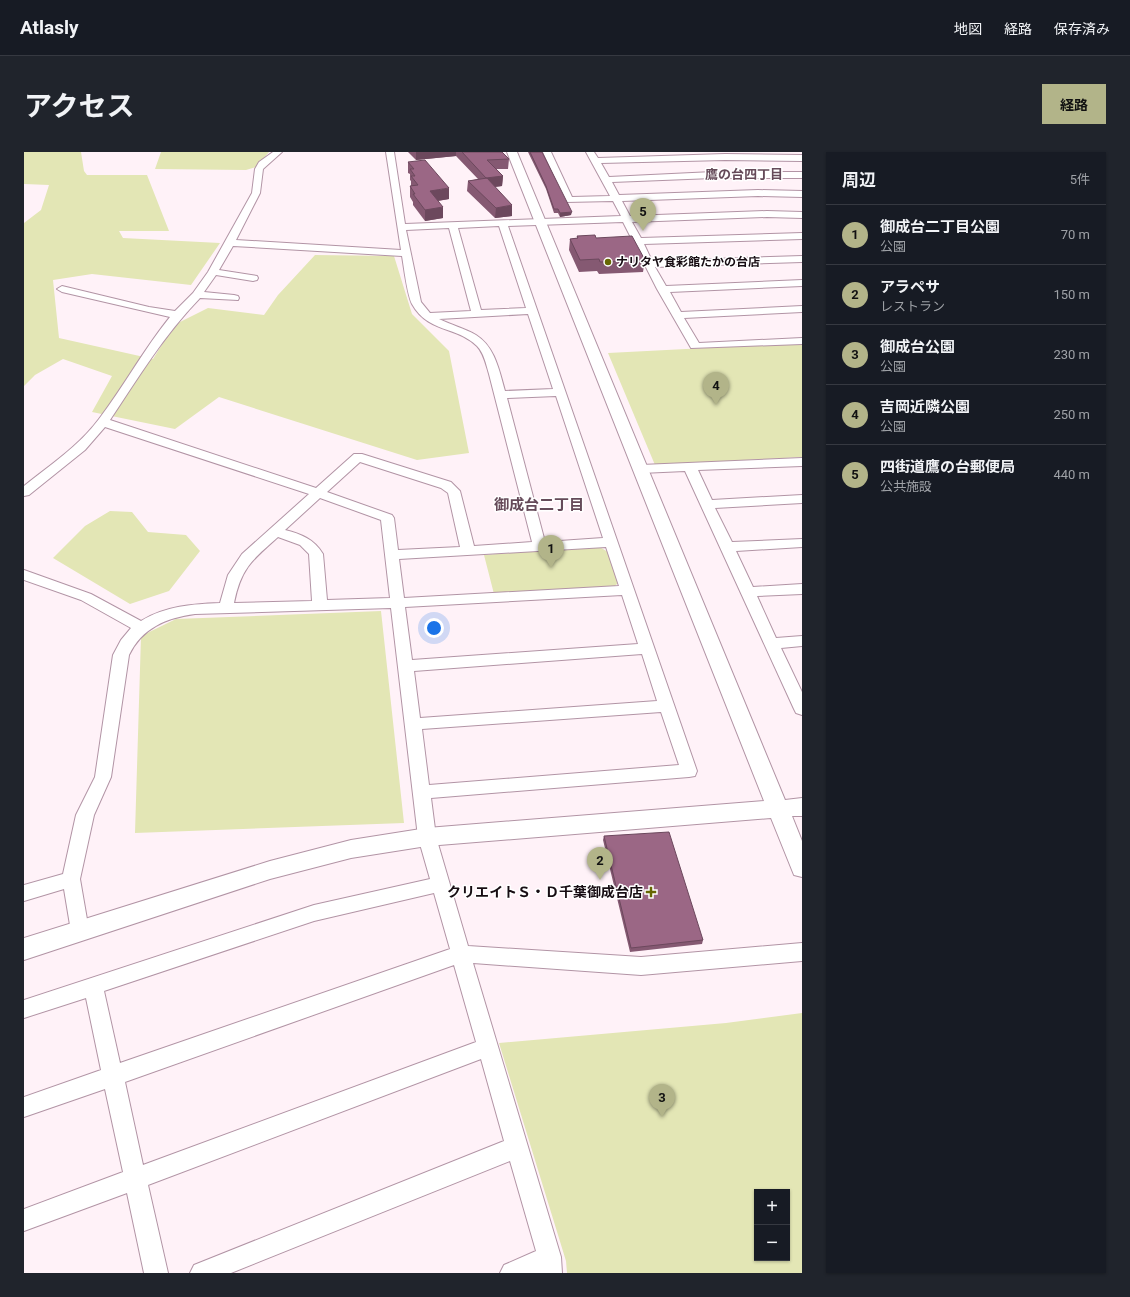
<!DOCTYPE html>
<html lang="ja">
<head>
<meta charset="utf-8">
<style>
	body { margin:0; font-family:Roboto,"Noto Sans JP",sans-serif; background:#20242c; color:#f1f3f6 }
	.controls { position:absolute; right:12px; bottom:12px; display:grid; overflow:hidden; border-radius:0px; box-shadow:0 1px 3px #0004 }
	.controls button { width:36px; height:36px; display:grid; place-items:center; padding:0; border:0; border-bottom:1px solid #363941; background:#171b24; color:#f1f3f6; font:20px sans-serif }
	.you { position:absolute; left:410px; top:476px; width:14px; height:14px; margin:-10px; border:3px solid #fff; border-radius:50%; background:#1a73e8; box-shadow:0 0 0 6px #1a73e833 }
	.badge { display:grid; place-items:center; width:26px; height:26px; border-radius:50%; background:#b2b489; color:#111; font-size:13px; font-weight:700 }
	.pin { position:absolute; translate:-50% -33px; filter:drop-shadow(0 1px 2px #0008) }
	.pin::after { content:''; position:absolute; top:21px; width:14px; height:12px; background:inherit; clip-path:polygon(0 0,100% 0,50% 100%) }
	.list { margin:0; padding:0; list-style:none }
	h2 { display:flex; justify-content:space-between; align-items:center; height:52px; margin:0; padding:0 16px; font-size:17px }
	h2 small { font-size:13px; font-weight:400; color:#9ea1a6 }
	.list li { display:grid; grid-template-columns:26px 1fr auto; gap:12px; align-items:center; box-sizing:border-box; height:60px; padding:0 16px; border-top:1px solid #363941 }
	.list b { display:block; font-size:15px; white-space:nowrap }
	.list p { margin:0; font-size:13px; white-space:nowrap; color:#9ea1a6 }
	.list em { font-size:13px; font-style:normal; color:#9ea1a6 }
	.map { position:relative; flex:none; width:778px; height:1121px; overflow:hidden; border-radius:0px }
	header { display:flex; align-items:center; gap:24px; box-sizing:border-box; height:56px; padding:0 20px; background:#171b24; border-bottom:1px solid #363941 }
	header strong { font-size:19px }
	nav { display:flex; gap:22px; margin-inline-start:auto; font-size:14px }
	.intro { display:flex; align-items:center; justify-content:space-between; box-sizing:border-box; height:96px; padding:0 24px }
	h1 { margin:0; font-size:28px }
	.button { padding:10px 18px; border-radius:0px; background:#b2b489; color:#111; font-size:14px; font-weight:700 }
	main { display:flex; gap:24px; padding:0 24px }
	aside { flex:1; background:#171b24; border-radius:0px; box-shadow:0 1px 3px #0004 }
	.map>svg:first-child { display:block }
</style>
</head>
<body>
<header>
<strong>Atlasly</strong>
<nav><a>地図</a><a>経路</a><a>保存済み</a></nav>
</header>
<div class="intro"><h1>アクセス</h1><a class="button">経路</a></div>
<main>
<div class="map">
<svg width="778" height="1121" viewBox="0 0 778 1121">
	<rect width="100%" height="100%" fill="#fff2f8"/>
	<path fill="#e3e6b5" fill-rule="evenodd" d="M0,0h57l3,19 3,4h60l22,56h-50l4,7 97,5 -29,42 -99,-11 -39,6 6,58 94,21 21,-34 34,-17 56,7 14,-20 37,-40 79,1 18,58 37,37 20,102 -52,7 -198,-63 -44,32 -83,-17 20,-36 -49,-17 -28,16 -11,11v-163l17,-13 8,-25 -25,-1z
		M137,0h108l-13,15 -10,3 -91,-1z
		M778,191v114l-147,8 -47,-112z
		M86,359l22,1 16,20 38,3 14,16 -31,40 -39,13 -77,-46 32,-32z
		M574,394l10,6 11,30 -4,4 -121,8 -10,-39z
		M357,459l23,212 -269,10 6,-197 35,-17z
		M778,861v260h-235l-1,-12 -67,-218 227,-20zM733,1040h30v66h-30z"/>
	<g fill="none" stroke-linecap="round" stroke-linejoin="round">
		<g stroke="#b294a5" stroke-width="2">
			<path id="minor" d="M249,0h9l-19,17 -3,24 -24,47 165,10 -15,-98h8l11,72 216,-8 -8,-15 -47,1 -23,-50h8l21,45 38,-1 -24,-44h8l4,6 127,-4 77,1v6l-77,-1 -124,3 8,14 104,-5h89v6h-89l-101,4 7,13 139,-5 44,1v6l-44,-1 -136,5 8,15 137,-5 35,1v6l-35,-1 -135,5 9,16 161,-5v6l-158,5 8,17 150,-5v6l-147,5 11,19 136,-6v6l-132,6 11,20 121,-6v6l-118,6 15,25 103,-5v6l-111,4 -34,-59 -34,-67 -115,4 189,545 -2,5 -6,1 -258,21 5,39 32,109 173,11 161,-14v18l-161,14 -168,-12 88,294 1,16h-62l4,-8 32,-14 -26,-90 -279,112h-41l4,-8 310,-124 -23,-82 -333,126 20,88h-24l-17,-80 -103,38v-22l99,-37 -18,-83 -81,28v-20l77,-27 -15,-72 -62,20v-18l290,-95 116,-26 -12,-42 -27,-229 -196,6c-29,4 -53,14 -66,41l-18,122 -17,38 -14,64 9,52 -2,6 -7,2 -7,-2 -2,-6 -7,-42 -40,12v-16l39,-11 13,-59 19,-38 18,-122 8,-15 10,-12 -50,-28 -57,-20v-10l67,24 50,27c24,-15 52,-17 79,-18l8,-28 14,-21 67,-60 -204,-67 -20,23 -56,45 -5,1v-10c26,-21 55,-40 75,-67 25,-33 45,-70 71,-102l-108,-25 -5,-3 5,-3 87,21 26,4 18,-18 15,-21 44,-79 3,-24 4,-7zM475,74l27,82 -45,2 -23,-82zM425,76l22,83 -41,2 -9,-11 -15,-72zM209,94l169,10c2,11 5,38 10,48 16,29 45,22 65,42 7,7 9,18 12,28l43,168 -58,4 -14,-55 -9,-9 -89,-28h-8l-38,34 -206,-68c28,-42 54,-85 90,-122l38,2 1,-2 -1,-2 -4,-1 -30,-3 12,-17 37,6 4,-1 1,-2 -1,-2 -38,-6zM504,162l25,75 -48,2c-6,-21 -10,-44 -29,-56 -12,-7 -25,-10 -37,-16zM532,244l47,142 -58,4 -38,-144zM336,310l81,26 7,5 12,54 -62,3 -4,-32 -2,-3 -65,-23zM296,346l61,22 9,78 -63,2 -4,-46c-9,-15 -22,-20 -38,-24zM254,385l22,8 9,9 3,47 -78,2c7,-35 18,-43 44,-66zM582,395l13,39 -215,12 -5,-39zM598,443l16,49 -226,16 -7,-53zM618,502l15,47 -237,17 -6,-47zM637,560l18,53 -250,20 -7,-56zM410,741l16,56 -330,114 -16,-72 210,-70zM430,813l22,77 -333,123 -18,-83z
				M778,306v8l-104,4 14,30 90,-5v8l-87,5 17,34 70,-3v8l-66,4 17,36 49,-3v10l-45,2 19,42 26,-2v10l-21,2 21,44v23l-6,-2 -2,-4 -109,-238 -44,2 -4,-1 -2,-3 2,-3 4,-1z"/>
		</g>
		<g stroke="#b294a5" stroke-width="2">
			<path id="tertiary" d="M483,0h10l268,648 17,-2v18h-10l10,25v36l-8,-2 -23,-57 -344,28 -76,12 -81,21 -246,81v-22l246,-77 81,-21 76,-12 337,-27z"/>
		</g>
		<use href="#minor" fill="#fff" fill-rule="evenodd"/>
		<use href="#tertiary" fill="#fff" fill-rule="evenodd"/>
	</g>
	<path fill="#855972" d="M384,0h94l7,7 -1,10h-12l7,7 -1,10 -7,1 17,29 -17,2 -28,-27 1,-10 10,-2 -22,-23 -40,4z
		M504,0h14l29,63 -11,2 -2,-4h-4l-8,-24z
		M384,10l41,37 -11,2 5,17 -18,3 -12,-16v-3l-3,-5v-11h1v-5l-1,-1v-6l-2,-1z
		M553,84l19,2 49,22 -2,12 -44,2 -2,-3 -18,1 -10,-22 1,-11 7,-1z
		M580,684l99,104 -1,4 -72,8 -27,-112z"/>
	<path fill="#6c485d" d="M392,0h40v4l-40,4z
		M479,24l-1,10 -17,2 1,-10z
		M425,36v11l-19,3v-11z
		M488,53v11l-17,2 1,-10z
		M419,55v11l-18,3v-11z
		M548,60l-1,3 -11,2v-4z"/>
	<path fill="#9b6785" stroke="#6c485d" d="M438,0h40l7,7 -22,1 16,16 -17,2z
		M506,0h12l30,60 -12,1 -2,-4h-4l-8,-23z
		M401,8l24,28 -19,3 13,16 -18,3 -12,-16h2l-5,-8 8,-1 -7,-9h4l-5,-7h4l-6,-7z
		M463,26l25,27 -16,3 -28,-27z
		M571,83l1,3 36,-2 13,24 -45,2 -1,-3 -19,1 -10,-21 8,-1 -1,-2z
		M645,680l34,108 -72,8 -27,-112z"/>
	<g fill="#666703" stroke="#fff" stroke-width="1.5">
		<circle cx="584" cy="110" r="4"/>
		<path d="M625 734h4v4h4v4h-4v4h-4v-4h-4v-4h4z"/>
	</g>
	<g text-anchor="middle" stroke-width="3" stroke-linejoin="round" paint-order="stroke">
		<g font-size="12" font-weight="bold" fill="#170d13" stroke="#fff" text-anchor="start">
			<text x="592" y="114">ナリタヤ食彩館たかの台店</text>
		</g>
		<g font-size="13" font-weight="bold" fill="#654a59" stroke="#fff">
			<text x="720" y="27">鷹の台四丁目</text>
		</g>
		<g font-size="14" font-weight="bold" fill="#170d13" stroke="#fff" text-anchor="end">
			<text x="619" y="745">クリエイトＳ・Ｄ千葉御成台店</text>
		</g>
		<g font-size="15" font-weight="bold" fill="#654a59" stroke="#fff">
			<text x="515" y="358">御成台二丁目</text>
		</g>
	</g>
</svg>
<div class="controls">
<button>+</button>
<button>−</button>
</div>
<div class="you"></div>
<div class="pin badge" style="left:527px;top:416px">1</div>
<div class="pin badge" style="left:576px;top:728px">2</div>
<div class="pin badge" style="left:638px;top:965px">3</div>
<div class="pin badge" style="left:692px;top:253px">4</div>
<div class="pin badge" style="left:619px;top:79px">5</div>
</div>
<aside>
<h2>周辺<small>5件</small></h2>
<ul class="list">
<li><span class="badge">1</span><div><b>御成台二丁目公園</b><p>公園</p></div><em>70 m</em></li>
<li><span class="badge">2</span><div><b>アラペサ</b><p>レストラン</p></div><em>150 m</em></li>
<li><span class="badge">3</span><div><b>御成台公園</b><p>公園</p></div><em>230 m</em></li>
<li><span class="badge">4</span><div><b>吉岡近隣公園</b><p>公園</p></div><em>250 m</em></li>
<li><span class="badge">5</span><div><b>四街道鷹の台郵便局</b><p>公共施設</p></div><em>440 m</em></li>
</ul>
</aside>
</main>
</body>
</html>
